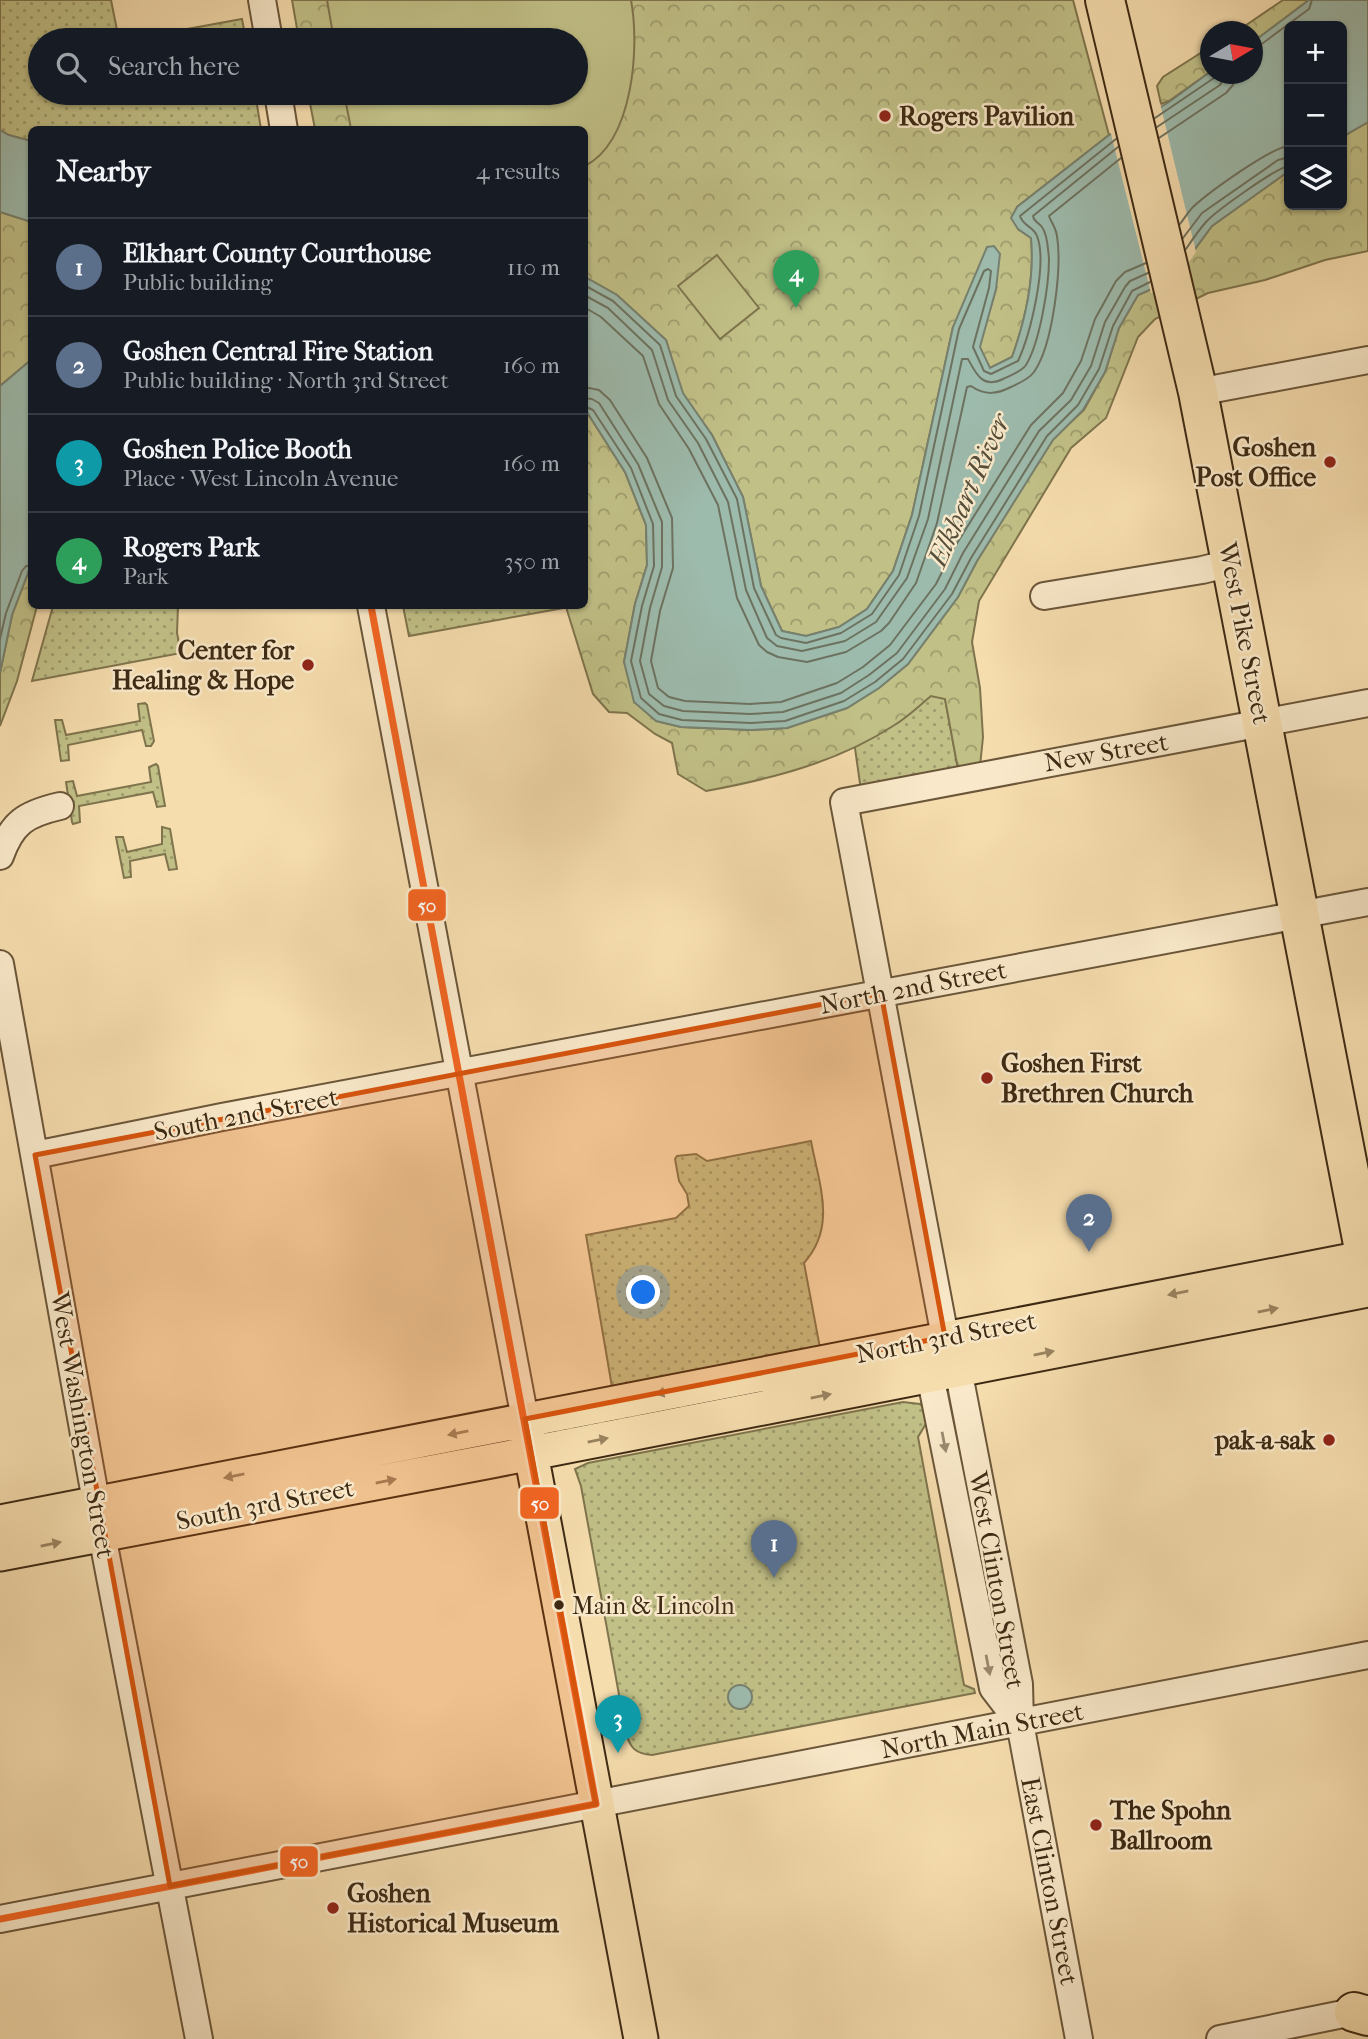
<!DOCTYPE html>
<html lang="en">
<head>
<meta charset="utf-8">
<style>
	body { margin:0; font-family:"IM FELL French Canon",serif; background:#20242c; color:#f1f3f6 }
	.controls { position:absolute; right:21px; top:21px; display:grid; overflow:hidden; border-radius:10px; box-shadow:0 2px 5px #0004 }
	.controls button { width:63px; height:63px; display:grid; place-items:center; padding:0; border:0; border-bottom:2px solid #363941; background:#171b24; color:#f1f3f6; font:35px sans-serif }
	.compass { position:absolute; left:1200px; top:21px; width:63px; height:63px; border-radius:50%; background:#171b24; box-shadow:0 2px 5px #0004; rotate:80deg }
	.you { position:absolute; left:644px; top:1293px; width:24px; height:24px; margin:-18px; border:5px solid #fff; border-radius:50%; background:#1a73e8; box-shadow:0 0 0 10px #1a73e833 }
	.badge { display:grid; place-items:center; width:46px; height:46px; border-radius:50%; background:#c59692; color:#fff; font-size:23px; font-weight:700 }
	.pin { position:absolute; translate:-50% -58px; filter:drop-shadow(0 2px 4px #0008) }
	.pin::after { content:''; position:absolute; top:37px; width:24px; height:21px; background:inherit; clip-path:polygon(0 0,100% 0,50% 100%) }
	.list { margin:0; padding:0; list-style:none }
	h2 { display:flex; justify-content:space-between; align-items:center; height:91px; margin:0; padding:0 28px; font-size:30px }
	h2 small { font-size:23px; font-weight:400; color:#9ea1a6 }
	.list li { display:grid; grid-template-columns:46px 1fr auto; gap:21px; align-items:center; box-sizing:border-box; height:98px; padding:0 28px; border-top:2px solid #363941 }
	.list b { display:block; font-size:26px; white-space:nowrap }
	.list p { margin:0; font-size:23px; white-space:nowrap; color:#9ea1a6 }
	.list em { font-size:23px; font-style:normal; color:#9ea1a6 }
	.icon { flex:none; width:38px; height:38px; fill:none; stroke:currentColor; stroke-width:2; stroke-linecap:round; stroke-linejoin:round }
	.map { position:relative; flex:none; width:1368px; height:2039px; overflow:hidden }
	.search { position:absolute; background:#171b24; box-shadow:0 2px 5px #0004; left:28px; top:28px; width:560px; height:77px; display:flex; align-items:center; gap:18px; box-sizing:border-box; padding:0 24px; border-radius:38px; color:#9ea1a6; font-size:26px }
	.panel { position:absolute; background:#171b24; box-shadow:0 2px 5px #0004; left:28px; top:126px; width:560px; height:483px; border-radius:10px }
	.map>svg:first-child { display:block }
</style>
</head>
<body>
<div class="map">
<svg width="1368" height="2039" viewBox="0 0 1368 2039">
	<defs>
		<pattern id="grass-dots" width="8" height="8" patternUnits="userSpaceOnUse" patternTransform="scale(1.75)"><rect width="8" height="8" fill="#c1c087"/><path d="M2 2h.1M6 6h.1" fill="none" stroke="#9e9c6d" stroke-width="1.8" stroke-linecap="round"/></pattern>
		<pattern id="forest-crowns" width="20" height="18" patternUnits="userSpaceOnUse" patternTransform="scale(1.75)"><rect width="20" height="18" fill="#c1c087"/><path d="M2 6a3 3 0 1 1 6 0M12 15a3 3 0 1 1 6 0" fill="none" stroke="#9e9c6d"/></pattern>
	</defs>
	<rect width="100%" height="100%" fill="#f6ddae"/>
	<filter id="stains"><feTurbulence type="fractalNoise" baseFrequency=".00286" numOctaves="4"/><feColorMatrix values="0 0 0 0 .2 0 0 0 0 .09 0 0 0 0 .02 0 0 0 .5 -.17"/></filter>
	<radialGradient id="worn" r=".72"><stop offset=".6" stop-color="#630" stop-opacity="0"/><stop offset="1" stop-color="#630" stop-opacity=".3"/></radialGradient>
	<path fill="url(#grass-dots)" stroke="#7f744d" stroke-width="2" d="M0,0h111l8,40h-79v53h215l6,36 -229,1 -1,11 -23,-6 -8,-5z
		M242,19l4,21h-119z
		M53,606h125l-1,27 4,20 -149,28z
		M403,606h172l-166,30z
		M933,633l27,147 -98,18 -8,-57z
		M145,703l2,2 7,36 -3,5h-5l-4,-16 -74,15 1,15 -8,1 -6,-41h7l4,15 74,-14 -2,-17z
		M156,764l2,2 7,40 -8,1 -4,-15 -74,14 1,16 -7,2 -1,-2 -6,-40 7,-1 4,15 74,-14 -2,-15z
		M162,827l8,2 7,40 -8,1 -4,-16 -35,7 1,16 -7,1 -8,-41h7l4,15 35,-8z
		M811,1141c8,44 26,85 -7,122l16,85 -208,39 -26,-152 90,-17 13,-12 -2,-12 -8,-13 -4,-22 2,-3 19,-2 11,7z
		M903,1402l17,2 5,4 2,14 -9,15 46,248 10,4 1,4 -323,62c-16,-1 -22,-7 -26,-22l-45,-247 -6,-17 13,-6z"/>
	<path fill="url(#forest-crowns)" stroke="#7f744d" stroke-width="2" d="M292,0h781l36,135 -92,72 1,22 13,9c4,41 -5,80 -19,119l-22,11 -11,-21 17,-58 -43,38 -41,188 -19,56 -26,38 -28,18 -33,9 -24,-5 -21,-45 -18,-89 -31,-62 -30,-42 -16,-53 -49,-45 -32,-18 -1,-147 -269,-1 -7,-36h268v-53h-277z
		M1283,0h26l-56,42 -1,-10h-16z
		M1210,47v25l-41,29 -8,3 -4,-18 6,-9z
		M1368,122v129l-43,9 -60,20 -57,13 -53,26 -17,18 -32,81 -35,30 -92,153 -7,41 8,46 3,49 -4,39 -19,4 -15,-81 -14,-3c-12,10 -24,22 -38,30 -55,36 -122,53 -187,65l-28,-17 -6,-31 -17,-9 -28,-21 -18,-1 -16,-18 -27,-87 18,-1 1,-197 40,63 21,53 1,40 -12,39 -11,58 32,59 25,6 70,3 36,-2 60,-20 32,-20 29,-24 50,-67 19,-36 76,-122 31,-29 21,-38 14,-44 19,-33 34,-15 40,-54 77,-55v34h53v-68z
		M0,212l32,10 -1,138 -31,26z
		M31,565l1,41h5l-20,75 -17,45v-53l12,-58z"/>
	<path fill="#c1c087" stroke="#7f744d" stroke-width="2" d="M327,0h304c9,48 2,141 -46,166l-1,-36 -233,-1 -7,-36h232v-53h-242z
		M717,255l42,53 -39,31 -42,-53z"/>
	<path fill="#9dbbad" stroke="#77816f" stroke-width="2" d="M1309,0h59v122l-26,15v-111h-53v145l-77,55 -40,54 -34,15 -19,33 -14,44 -22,38 -30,30 -76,121 -19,36 -50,67 -29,24 -32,20 -60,20 -36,2 -70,-3 -25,-6 -22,-19 -10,-40 11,-58 12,-39 -1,-40 -21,-53 -40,-63v-132l32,18 49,45 17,53 29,42 31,62 18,89 21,45 24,5 33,-9 28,-18 26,-38 19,-56 41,-188 34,-80 7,-1 6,8 -4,35 -16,58 10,21 22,-11c14,-39 23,-78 19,-119l-13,-9 -7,-11 6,-11 92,-72 25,-12 35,-21 41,-30 42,2 1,-32z
		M0,130l9,5 22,6v81l-31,-10z
		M31,360v205l-19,50 -12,58v-287z
		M728 1697a12 12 0 1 1 24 0a12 12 0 1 1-24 0Z"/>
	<path fill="#f6ddae" d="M1160,103l36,149 -21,30 -24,11 -41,-163z"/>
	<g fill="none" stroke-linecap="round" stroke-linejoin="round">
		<path stroke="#6d7260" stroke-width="2" d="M1252,47l7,-1 50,-37 3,-9
			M1155,118l59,-40 3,-4
			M1157,127l63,-42 6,-11
			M1159,138l67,-45 7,-8 4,-11
			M1180,224c4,-5 8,-12 13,-17 15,-14 78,-60 96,-61
			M1183,238l19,-25 76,-53 11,-3
			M1186,249c6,-9 13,-19 20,-27 10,-11 71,-55 83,-56
			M584,285l29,16 47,44 16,51 30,43 31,60 17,89 22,47 5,3 25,5 35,-10 31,-19 27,-39 20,-59 40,-187 25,-58 4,-2 3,2 -2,17 -16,59 11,24 7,3 27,-13c12,-26 30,-97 19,-125 -3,-9 -14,-10 -17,-20l96,-77
			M584,295l24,13 44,42 16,50 30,43 30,59 18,88 21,48 10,8 25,5 43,-10 31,-19 31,-44 21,-59 34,-160h6c8,15 15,30 35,20 8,-4 18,-7 23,-14 14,-23 23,-80 23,-106 -1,-9 -1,-24 -7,-32 -4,-5 -8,-5 -9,-11l85,-69
			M584,307l17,10 42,39 16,48 30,45 29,56 19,93 22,47 8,7 11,5 29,5 39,-10 35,-21 8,-8 27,-40 21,-60 30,-136 4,-1c14,10 26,8 40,1 8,-4 17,-7 23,-15 19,-27 28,-104 23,-136 -1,-8 -6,-14 -8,-20l72,-58
			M584,387l15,3 11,10 37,58 25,60 1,50 -13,43 -9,50 7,27 11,9 16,4 65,3 31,-2 56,-19 26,-16 27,-22 46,-61 18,-36 77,-123 32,-32 18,-32 14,-42 21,-38 9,-9 21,-9
			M584,398l8,1 7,4 39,61 24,58v45l-12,41 -10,53 9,33 15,12 19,5 67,3 33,-2 58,-19 28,-18 28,-22 48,-64 18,-36 76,-122 32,-31 20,-34 14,-44 20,-35 5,-6 18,-8
			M584,406l9,4 38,58 22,56 1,42 -12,40 -11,55 10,37 18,16 23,6 69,3 34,-2 59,-20 31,-19 28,-23 49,-65 19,-36 76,-122 31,-31 21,-36 14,-43 19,-35 18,-9
			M0,639l6,-26 16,-42 4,-5h6"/>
		<g stroke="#6b563a" stroke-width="30">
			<path id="minor" d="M262,0l7,40
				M278,93l6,37
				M1198,392l170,-32
				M1044,596l158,-26 29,-7
				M371,606l154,813
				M0,856c12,-33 25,-42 60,-50
				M0,964l102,571 97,504
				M35,1155l187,-38 1146,-215
				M945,1337l-101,-535 524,-99
				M958,1369l61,315 1,39 59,316
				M930,1375l63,313 27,35
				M0,1919l1368,-264
				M1220,2039l148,-30"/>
		</g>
		<g stroke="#3d2913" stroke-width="37">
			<path id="major" d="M527,1432l114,607
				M0,1522l1368,-265
				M0,1554l491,-93 877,-171"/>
		</g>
		<g stroke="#3d2913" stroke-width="42">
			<path id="highway" d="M1105,0l93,392 170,878
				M1354,2012l14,4"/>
		</g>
		<use href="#minor" stroke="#f9e9ca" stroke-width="26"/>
		<use href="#major" stroke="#f6ddae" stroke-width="33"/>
		<use href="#highway" stroke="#f6ddae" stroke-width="38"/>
		<g stroke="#f9e9ca" stroke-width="12">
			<path id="bus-1" d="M0,1919l596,-115 -225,-1198"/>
		</g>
		<use href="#bus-1" stroke="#f26522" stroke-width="7"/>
	</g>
	<defs><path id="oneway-solid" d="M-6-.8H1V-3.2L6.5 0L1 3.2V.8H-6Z" transform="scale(1.75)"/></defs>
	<g fill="#9a8360">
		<use href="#oneway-solid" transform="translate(1178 1293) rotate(169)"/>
		<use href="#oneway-solid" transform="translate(1268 1310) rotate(-12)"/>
		<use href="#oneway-solid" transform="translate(1044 1353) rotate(-11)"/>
		<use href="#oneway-solid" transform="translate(666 1392) rotate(169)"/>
		<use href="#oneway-solid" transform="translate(821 1396) rotate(-11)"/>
		<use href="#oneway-solid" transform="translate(458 1433) rotate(169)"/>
		<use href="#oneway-solid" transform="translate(598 1440) rotate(-11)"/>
		<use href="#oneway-solid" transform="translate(234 1476) rotate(169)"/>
		<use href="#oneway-solid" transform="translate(386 1481) rotate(-11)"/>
		<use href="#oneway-solid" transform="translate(51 1544) rotate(-11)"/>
	</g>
	<g fill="#9b896e">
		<use href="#oneway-solid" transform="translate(944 1442) rotate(79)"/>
		<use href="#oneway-solid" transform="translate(988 1665) rotate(79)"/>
	</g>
	<path fill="#d7540d" fill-opacity="0.2" stroke="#d7540d" stroke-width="5" stroke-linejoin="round" d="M881,993l64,344 -420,82 71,385 -426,82 -135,-731z"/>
	<g fill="#8f2418" stroke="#f9e9ca" stroke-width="2.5">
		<circle cx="885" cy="116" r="7"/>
		<circle cx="1330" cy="462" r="7"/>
		<circle cx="308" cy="665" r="7"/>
		<circle cx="987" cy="1078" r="7"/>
		<circle cx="1329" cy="1440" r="7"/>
		<circle cx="1096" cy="1825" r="7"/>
		<circle cx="333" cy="1908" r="7"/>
	</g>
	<circle fill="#3d2913" stroke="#f9e9ca" stroke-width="2.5" cx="559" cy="1605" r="6"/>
	<g text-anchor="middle" stroke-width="5" stroke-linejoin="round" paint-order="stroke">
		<g font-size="24" fill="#3d2913" stroke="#f9e9ca" text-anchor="start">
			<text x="572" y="1614">Main &amp; Lincoln</text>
		</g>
		<g font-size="26" font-weight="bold" fill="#3d2913" stroke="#f9e9ca" text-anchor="start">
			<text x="899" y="125">Rogers Pavilion</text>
			<text x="1316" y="456" text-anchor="end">Goshen<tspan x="1316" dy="30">Post Office</tspan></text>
			<text x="294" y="659" text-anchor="end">Center for<tspan x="294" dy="30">Healing &amp; Hope</tspan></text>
			<text x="1001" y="1072">Goshen First<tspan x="1001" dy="30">Brethren Church</tspan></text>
			<text x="1315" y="1449" text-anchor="end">pak-a-sak</text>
			<text x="1110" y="1819">The Spohn<tspan x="1110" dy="30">Ballroom</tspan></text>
			<text x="347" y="1902">Goshen<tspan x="347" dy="30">Historical Museum</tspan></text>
		</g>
		<g font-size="26" fill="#3d2913" stroke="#f9e9ca">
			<text transform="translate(1245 633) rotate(79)" y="9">West Pike Street</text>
			<text transform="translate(1106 752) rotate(-10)" y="9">New Street</text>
			<text transform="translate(913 987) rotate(-11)" y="9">North 2nd Street</text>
			<text transform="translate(246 1114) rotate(-11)" y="9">South 2nd Street</text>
			<text transform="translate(946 1337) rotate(-11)" y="9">North 3rd Street</text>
			<text transform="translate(83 1425) rotate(80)" y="9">West Washington Street</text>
			<text transform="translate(265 1504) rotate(-11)" y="9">South 3rd Street</text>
			<text transform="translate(997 1580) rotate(80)" y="9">West Clinton Street</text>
			<text transform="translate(982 1730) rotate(-11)" y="9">North Main Street</text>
			<text transform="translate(1050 1881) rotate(79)" y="9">East Clinton Street</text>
		</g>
		<g font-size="28" font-style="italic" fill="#554e3a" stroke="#f9e9ca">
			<text transform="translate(968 490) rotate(-66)" y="10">Elkhart River</text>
		</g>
	</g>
	<g stroke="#f9e9ca" stroke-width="2.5">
		<rect x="407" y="888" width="40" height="34" rx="7" fill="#f26522"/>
		<rect x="519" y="1486" width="41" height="34" rx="7" fill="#f26522"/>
		<rect x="279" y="1845" width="40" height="33" rx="7" fill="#f26522"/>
	</g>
	<g font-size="19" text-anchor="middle" font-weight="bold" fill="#fff">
		<text x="427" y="912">50</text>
		<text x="540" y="1510">50</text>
		<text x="299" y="1868">50</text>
	</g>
	<rect width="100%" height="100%" filter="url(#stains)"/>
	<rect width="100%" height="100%" fill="url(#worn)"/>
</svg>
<div class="controls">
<button>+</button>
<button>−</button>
<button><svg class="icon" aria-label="layers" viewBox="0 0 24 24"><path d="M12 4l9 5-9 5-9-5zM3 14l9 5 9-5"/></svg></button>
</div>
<svg class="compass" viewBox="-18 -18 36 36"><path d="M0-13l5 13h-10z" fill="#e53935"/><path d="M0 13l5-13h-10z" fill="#9ea1a6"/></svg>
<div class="you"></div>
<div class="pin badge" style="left:774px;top:1578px;background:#5c6f8a">1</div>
<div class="pin badge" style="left:1089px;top:1252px;background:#5c6f8a">2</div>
<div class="pin badge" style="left:618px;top:1753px;background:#0f9aa8">3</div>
<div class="pin badge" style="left:796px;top:308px;background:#2e9e5b">4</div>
<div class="search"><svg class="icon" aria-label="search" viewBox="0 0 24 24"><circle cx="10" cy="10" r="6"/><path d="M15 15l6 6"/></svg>Search here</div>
<section class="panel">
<h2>Nearby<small>4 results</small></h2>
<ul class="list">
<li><span class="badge" style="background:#5c6f8a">1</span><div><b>Elkhart County Courthouse</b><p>Public building</p></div><em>110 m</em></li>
<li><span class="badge" style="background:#5c6f8a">2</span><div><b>Goshen Central Fire Station</b><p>Public building · North 3rd Street</p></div><em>160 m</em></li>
<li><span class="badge" style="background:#0f9aa8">3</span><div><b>Goshen Police Booth</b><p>Place · West Lincoln Avenue</p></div><em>160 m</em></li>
<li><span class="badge" style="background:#2e9e5b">4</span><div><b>Rogers Park</b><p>Park</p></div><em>350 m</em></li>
</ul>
</section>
</div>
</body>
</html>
